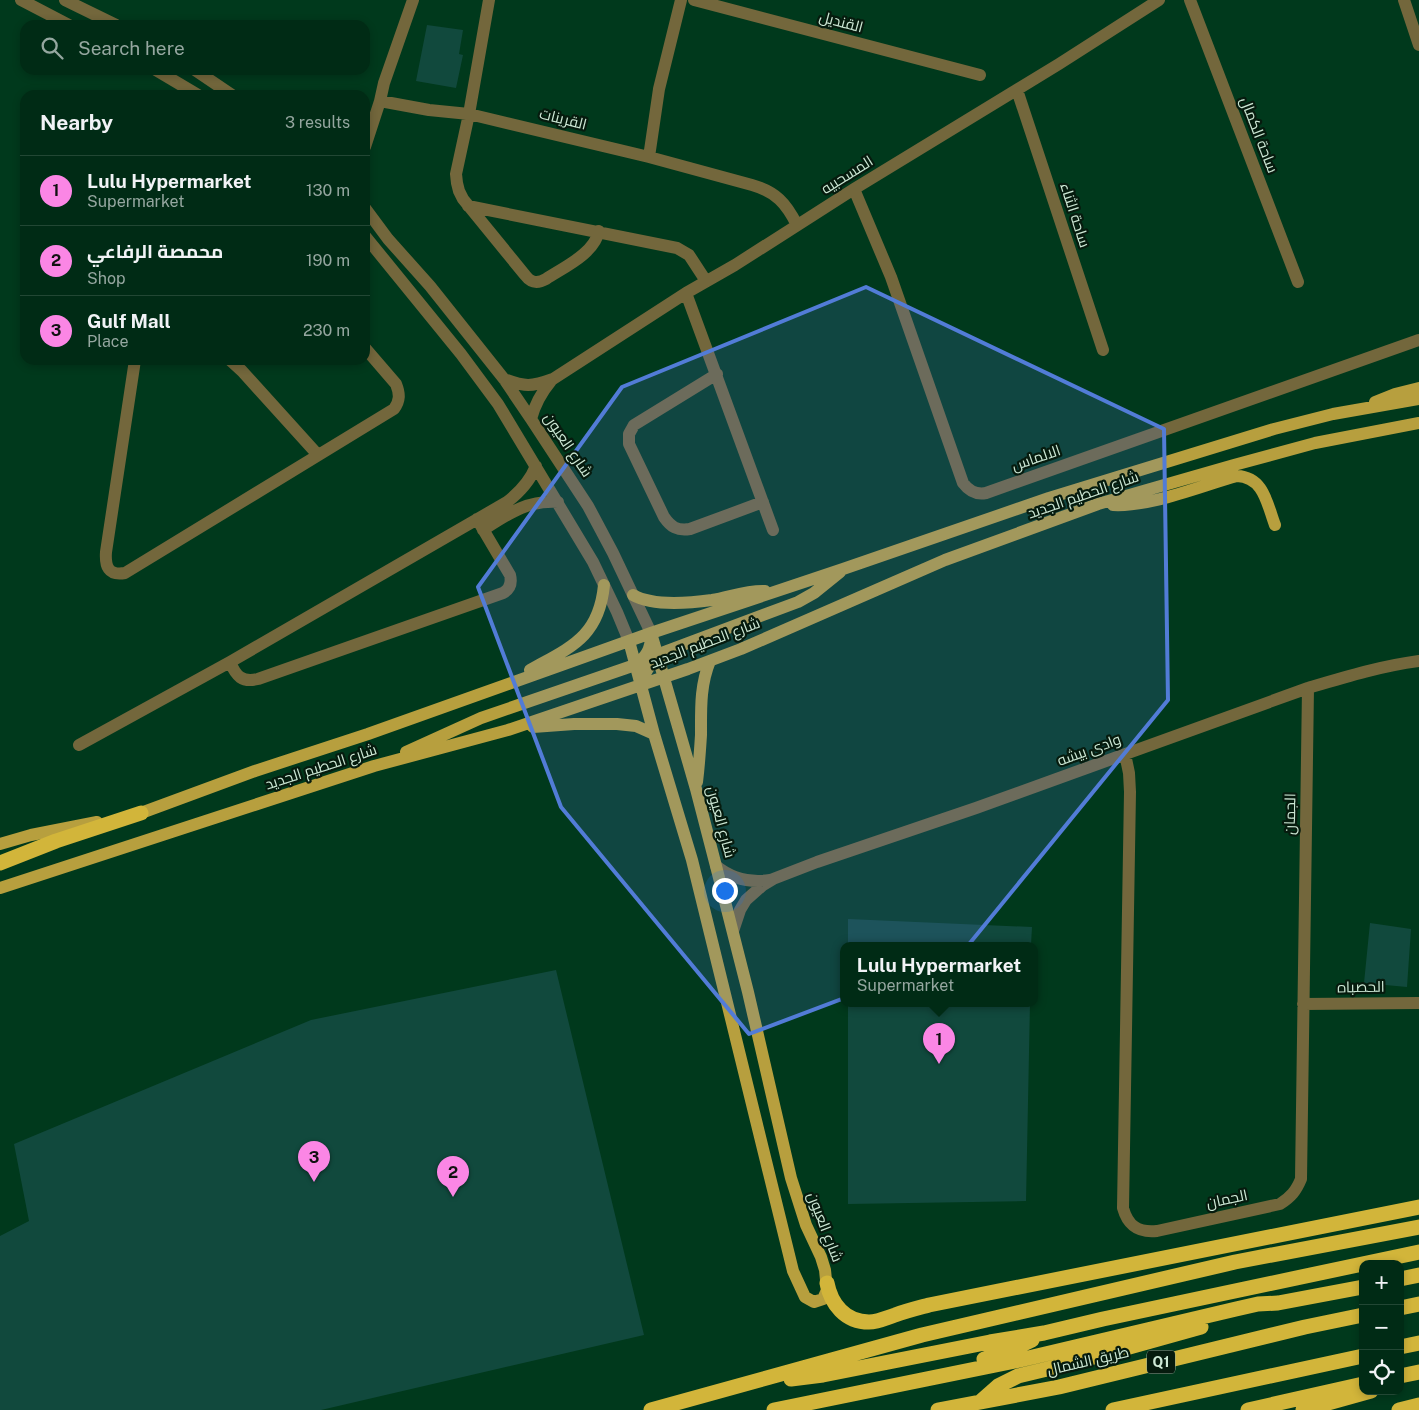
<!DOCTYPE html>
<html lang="en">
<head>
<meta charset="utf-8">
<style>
	body { margin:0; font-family:"Public Sans",Cairo,sans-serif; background:#0e3722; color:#f1f3f6 }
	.controls { position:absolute; right:15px; bottom:15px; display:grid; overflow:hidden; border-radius:10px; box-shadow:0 2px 8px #0003 }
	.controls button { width:45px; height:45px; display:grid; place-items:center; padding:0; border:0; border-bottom:1px solid #224734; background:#002b15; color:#f1f3f6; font:25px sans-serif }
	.you { position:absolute; left:724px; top:890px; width:18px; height:18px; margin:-12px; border:4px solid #fff; border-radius:50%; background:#1a73e8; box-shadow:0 0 0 8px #1a73e833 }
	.badge { display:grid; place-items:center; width:32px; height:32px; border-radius:50%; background:#fb86e5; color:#111; font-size:16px; font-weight:700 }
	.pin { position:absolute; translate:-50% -41px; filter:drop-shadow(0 1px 2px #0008) }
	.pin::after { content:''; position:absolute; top:26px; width:18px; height:15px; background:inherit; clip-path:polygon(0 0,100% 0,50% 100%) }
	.popup { position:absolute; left:840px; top:942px; width:198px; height:65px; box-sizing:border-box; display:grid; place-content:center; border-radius:10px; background:#002b15; filter:drop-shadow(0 1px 4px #0005); font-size:16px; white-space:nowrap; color:#95a7a0 }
	.popup b { font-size:19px; color:#f1f3f6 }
	.popup::after { content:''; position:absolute; left:50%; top:100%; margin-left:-10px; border:10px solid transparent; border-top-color:#002b15 }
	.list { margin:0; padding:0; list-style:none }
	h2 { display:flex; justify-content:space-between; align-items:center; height:65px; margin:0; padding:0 20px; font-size:21px }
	h2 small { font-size:16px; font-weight:400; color:#95a7a0 }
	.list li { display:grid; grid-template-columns:32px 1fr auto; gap:15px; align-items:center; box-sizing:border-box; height:70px; padding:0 20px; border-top:1px solid #224734 }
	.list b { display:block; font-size:19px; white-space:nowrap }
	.list p { margin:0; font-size:16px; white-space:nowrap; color:#95a7a0 }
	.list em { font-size:16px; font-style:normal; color:#95a7a0 }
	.icon { flex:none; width:28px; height:28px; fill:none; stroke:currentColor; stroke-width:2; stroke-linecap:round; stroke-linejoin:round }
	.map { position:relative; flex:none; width:1419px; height:1410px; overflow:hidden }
	.search { position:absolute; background:#002b15; box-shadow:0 2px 8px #0003; left:20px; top:20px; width:350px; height:55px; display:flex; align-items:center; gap:12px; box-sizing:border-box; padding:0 18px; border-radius:15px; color:#95a7a0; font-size:19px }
	.panel { position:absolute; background:#002b15; box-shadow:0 2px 8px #0003; left:20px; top:90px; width:350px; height:275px; border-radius:15px }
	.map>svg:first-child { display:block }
</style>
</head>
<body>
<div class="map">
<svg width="1419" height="1410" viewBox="0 0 1419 1410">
	<rect width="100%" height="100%" fill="#00391c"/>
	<path fill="#11493d" d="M427,25l36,5 -4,24 4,1 -7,33 -40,-7z
		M848,919l184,8 -1,18h-183z
		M1370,923l41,6 -4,58 -43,-4z
		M556,970l88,365 -323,75h-321v-174l29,-15 -15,-77 297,-124z
		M848,1003h182l-4,198 -178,3z"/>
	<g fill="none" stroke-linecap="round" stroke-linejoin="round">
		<path stroke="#73673c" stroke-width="12" d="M21,0l48,25
			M65,0l51,25
			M489,0l-20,114 -13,60 1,9 2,8 4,8 62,76c6,8 12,9 21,4 18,-12 48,-25 53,-48
			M694,0l286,75
			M1190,0l108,282
			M1404,0l15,45
			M156,70l42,25
			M195,70l37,25
			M1017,90l86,260
			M380,101l49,9 40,4 180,43 103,28c24,7 34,18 45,40
			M365,147l15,-46 4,-18 29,-83
			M649,157l10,-68 22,-89
			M854,189l37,88 72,206c6,8 13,12 23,10l433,-153
			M468,206l209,42 12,7 17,26
			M365,208l23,31 42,47 74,93 27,40 57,87 25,47 38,80
			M365,236l96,118 37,50 95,158 24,50 12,29
			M686,293l87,237
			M135,360l-29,192c-1,14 2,24 19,21l269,-164c6,-8 6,-15 2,-25l-31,-36
			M230,360l12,11 76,84
			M717,374l-83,51 -5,9v10l35,73c7,10 13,14 26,12l73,-27
			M504,379c21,8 27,8 49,0l133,-86 49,-28 119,-76 205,-125 100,-64
			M531,419c4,-15 10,-26 20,-38
			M483,530c25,-16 44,-30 75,-28
			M230,662c6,14 12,21 28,17l245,-86c7,-4 9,-10 7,-18l-33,-56
			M79,745l151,-83 277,-160c13,-10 23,-21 29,-36
			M1125,754l4,19 1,19 -7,416c5,18 15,25 34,23l123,-27c11,-7 16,-13 21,-25l7,-491
			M716,866c16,13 34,17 54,14
			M733,931l7,-21 6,-10 17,-15 10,-6 44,-17 159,-54 332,-120c37,-11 73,-22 111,-27
			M1303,1004l116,-1"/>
		<path stroke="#b79f3e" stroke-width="12" d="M1375,402l20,-8 24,-6
			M1113,505c38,2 87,-19 124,-29 27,1 30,28 38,49
			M633,595c19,11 57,8 79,5 18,-3 35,-10 53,-9
			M629,641l25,93 38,126 101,411 12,26 9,5 9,-3 4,-9 -2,-20 -4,-13 -15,-32 -15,-47 -43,-186 -32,-126 -20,-77 -45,-156
			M530,670c41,-23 69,-33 74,-85
			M640,685c5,-13 12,-26 24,-33l134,-50 16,-9 26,-21
			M533,727l41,-3h43l19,2 18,8
			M406,752l75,-34 154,-53c11,-8 16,-16 16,-29
			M697,782c2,-16 3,-31 4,-47 0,-26 -1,-50 9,-74
			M132,815l9,-2 114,-42 113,-37 283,-101 192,-64 206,-71 225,-69 59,-15 86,-15
			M0,844l31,-9 66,-13
			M0,888l374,-122 134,-36 180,-61 53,-20 204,-89 153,-56 136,-39 81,-22 104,-20"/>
		<path stroke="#d2b53a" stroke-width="15" d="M0,863l56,-22 85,-28
			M1400,1279l19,-4
			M827,1283c4,21 18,39 42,39 9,0 17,-4 26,-7 11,-4 23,-7 34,-10l490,-98
			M1400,1308l19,-4
			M1400,1347l19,-4
			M984,1359l29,-10 19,-9
			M1400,1376l19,-4
			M791,1379l32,-4 167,-33 54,-9 59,-14 316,-67
			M981,1401l17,-15 20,-10 54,-13 129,-36
			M651,1410l271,-75 313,-73 184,-35
			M774,1410l246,-50 216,-51 22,-5 20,-1 85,-16
			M938,1410l121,-23 246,-60 58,-12
			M1113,1410l250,-54
			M1248,1410l115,-26
			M1303,1410l68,-19
			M1399,1410l20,-5"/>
	</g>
	<path fill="#527cd7" fill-opacity="0.2" stroke="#527cd7" stroke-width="4" stroke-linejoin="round" d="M866,287l298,142 4,271 -207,254 -212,80 -188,-227 -83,-220 144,-200z"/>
	<g text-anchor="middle" stroke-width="4.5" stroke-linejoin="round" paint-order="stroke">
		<rect fill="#061b0e" stroke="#91aa99" stroke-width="1" x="1147" y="1350.5" width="28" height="23" rx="4"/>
		<g font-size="14" font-weight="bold" fill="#cde8d5">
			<text x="1161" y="1367">Q1</text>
		</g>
		<g font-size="15" fill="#cde8d5" stroke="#061b0e">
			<text transform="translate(841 22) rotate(15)" y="5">القنديل</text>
			<text transform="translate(563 119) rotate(14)" y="5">القرينات</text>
			<text transform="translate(1259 135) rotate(69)" y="5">ساحة الكمال</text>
			<text transform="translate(847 175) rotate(-32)" y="5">المسحبيه</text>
			<text transform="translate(1075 215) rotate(72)" y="5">ساحة الثناء</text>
			<text transform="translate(568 445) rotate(56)" y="5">شارع العيون</text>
			<text transform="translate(1036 458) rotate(-19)" y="5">الالماس</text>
			<text transform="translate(1083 495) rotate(-19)" y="5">شارع الحطيم الجديد</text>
			<text transform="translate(705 643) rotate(-21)" y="5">شارع الحطيم الجديد</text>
			<text transform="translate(1089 750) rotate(-20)" y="5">وادى بيشه</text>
			<text transform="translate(321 767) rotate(-18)" y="5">شارع الحطيم الجديد</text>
			<text transform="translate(1290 814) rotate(-89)" y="5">الجمان</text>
			<text transform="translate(721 822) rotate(75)" y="5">شارع العيون</text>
			<text transform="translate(1361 987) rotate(-1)" y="5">الحصباه</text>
			<text transform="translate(1227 1199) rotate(-12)" y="5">الجمان</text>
			<text transform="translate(825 1227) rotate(69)" y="5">شارع العيون</text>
			<text transform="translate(1088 1361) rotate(-13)" y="5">طريق الشمال</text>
		</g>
	</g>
</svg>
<div class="controls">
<button>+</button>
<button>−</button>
<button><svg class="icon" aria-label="locate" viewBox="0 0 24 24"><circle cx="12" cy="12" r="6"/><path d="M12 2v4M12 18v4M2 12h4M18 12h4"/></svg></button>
</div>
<div class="you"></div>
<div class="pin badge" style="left:939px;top:1064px">1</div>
<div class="popup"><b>Lulu Hypermarket</b>Supermarket</div>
<div class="pin badge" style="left:453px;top:1197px">2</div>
<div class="pin badge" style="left:314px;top:1182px">3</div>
<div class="search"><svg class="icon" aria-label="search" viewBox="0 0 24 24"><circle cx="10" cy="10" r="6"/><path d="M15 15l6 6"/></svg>Search here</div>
<section class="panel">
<h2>Nearby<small>3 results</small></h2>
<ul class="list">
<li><span class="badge">1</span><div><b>Lulu Hypermarket</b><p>Supermarket</p></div><em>130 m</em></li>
<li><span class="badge">2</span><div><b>محمصة الرفاعي</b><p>Shop</p></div><em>190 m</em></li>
<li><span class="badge">3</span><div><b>Gulf Mall</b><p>Place</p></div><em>230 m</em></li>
</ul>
</section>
</div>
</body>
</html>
